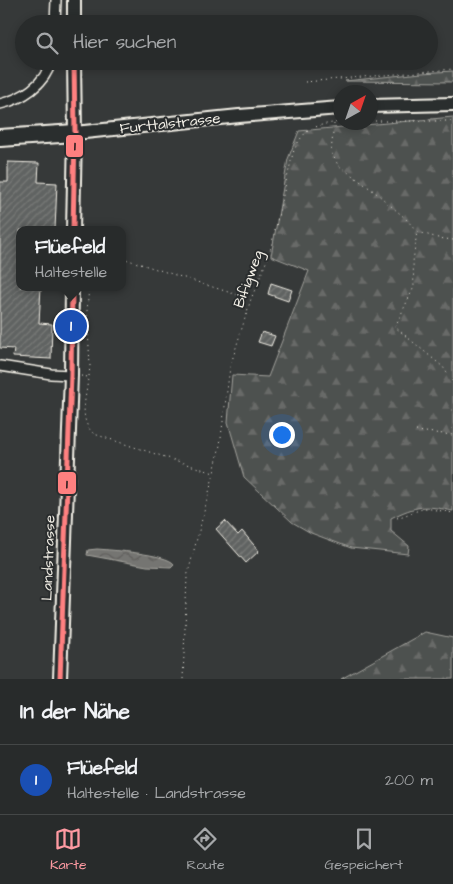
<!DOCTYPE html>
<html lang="de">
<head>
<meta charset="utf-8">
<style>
	body { margin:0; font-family:"Architects Daughter",sans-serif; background:#303333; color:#f1f3f6 }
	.compass { position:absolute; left:333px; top:85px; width:45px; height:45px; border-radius:50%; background:#282b2b; box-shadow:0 2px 8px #0003; rotate:40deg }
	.you { position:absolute; left:281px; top:434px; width:18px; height:18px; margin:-12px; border:4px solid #fff; border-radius:50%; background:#1a73e8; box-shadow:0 0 0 8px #1a73e833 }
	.badge { display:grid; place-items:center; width:32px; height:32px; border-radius:50%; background:#ff9aa2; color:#fff; font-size:16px; font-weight:700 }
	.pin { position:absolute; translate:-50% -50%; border:2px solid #fff; box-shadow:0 1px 5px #0006 }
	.popup { position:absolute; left:16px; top:226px; width:110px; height:65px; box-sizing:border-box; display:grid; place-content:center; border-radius:10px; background:#282b2b; filter:drop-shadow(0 1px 4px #0005); font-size:16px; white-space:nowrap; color:#a5a7a9 }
	.popup b { font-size:19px; color:#f1f3f6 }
	.popup::after { content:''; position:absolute; left:50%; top:100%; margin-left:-10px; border:10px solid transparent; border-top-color:#282b2b }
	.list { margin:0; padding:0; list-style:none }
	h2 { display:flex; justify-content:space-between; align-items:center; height:65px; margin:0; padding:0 20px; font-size:21px }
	h2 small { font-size:16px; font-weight:400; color:#a5a7a9 }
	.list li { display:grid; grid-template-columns:32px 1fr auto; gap:15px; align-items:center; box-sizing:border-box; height:70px; padding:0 20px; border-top:1px solid #444747 }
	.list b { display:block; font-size:19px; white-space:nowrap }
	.list p { margin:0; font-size:16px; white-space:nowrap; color:#a5a7a9 }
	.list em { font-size:16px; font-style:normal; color:#a5a7a9 }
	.icon { flex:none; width:28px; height:28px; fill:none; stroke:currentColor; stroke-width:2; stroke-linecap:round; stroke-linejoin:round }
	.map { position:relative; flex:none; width:453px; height:679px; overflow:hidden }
	.search { position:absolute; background:#282b2b; box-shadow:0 2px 8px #0003; left:15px; right:15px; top:15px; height:55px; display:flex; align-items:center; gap:12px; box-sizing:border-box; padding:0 18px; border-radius:28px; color:#a5a7a9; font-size:19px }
	.sheet { height:135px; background:#282b2b }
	nav { display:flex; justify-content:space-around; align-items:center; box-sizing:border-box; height:70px; border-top:1px solid #444747; background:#282b2b; font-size:14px; color:#a5a7a9 }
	nav a { display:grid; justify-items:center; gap:2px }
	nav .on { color:#ff9aa2 }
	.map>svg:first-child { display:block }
</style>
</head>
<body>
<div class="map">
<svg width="453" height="679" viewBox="0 0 453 679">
	<defs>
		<pattern id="forest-firs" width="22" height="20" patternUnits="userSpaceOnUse" patternTransform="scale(1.25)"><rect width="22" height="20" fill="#4e514f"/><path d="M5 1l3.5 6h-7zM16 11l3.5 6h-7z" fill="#686a68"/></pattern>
		<pattern id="water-waves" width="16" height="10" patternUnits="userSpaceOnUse" patternTransform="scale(1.25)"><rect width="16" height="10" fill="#757572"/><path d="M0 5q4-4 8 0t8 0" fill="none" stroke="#5f5e5c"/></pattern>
		<pattern id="building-hatch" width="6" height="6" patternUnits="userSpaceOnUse" patternTransform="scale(1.25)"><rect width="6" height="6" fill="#616362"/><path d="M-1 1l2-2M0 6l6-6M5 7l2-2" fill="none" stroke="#787a78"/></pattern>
	</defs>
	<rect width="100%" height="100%" fill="#363939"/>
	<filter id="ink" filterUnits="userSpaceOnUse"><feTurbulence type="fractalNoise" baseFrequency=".02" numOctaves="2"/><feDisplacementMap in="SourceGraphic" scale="10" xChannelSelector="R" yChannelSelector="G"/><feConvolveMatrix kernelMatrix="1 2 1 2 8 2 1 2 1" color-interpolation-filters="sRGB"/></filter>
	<g filter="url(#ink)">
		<path fill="url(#forest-firs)" stroke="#a1a19c" d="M453,71v11l-108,-1 77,-8z
			M453,117v394c-28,-6 -36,-6 -62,7v13l18,15 -1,8 -57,-6 -40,-15 -19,-11 -48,-45 -16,-55 4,-47 36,2 41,-106 -38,-15 17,-97 11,-28z
			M425,632l28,6v41h-112z"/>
		<path fill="url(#water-waves)" stroke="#a8a7a1" d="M97,549c14,1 70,5 77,15l-3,3 -24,-1 -60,-11 1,-5z"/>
		<path fill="url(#building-hatch)" stroke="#f4f1e8" d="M8,162l31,1 -1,19 19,1 -2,47h-35v57h21l-2,36 13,1 -1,35 -38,-2 1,-8 -14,-1v-166h8z
			M271,283l21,7 -4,11 -20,-7z
			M262,332l13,4 -4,10 -13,-4z
			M225,521l13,14 4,-4 17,20 -13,12 -30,-34z"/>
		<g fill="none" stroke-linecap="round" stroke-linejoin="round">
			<g stroke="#f4f1e8" stroke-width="12">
				<path id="street" d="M55,24l1,-24
					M0,104c22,-5 45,-19 51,-43
					M0,366l51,8 20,1"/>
			</g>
			<g stroke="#f4f1e8" stroke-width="16">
				<path id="secondary" d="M74,0v24
					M370,106l83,-2
					M75,133l164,-17 101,-8
					M73,230l2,-97 -1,-72
					M60,679l11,-304 1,-88"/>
			</g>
			<g stroke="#f4f1e8" stroke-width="20">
				<path id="highway" d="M0,138l75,-5"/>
			</g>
			<path stroke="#f4f1e8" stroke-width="1" stroke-dasharray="1 4" stroke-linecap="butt" d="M305,82l148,-13
				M370,121h83
				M334,124l-3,28 7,13 37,27 30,26 12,13 -4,31 1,25 -19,40 48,40 10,15
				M418,232l20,6 15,2
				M122,258l128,41
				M81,376l7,1c-1,20 -11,42 6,57l120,39 6,-28 10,-78 21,-68 18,-44 24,-102c10,-25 22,-28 47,-31
				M89,376l1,-10 -3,-56 2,-23
				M416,431l37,4
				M397,518l28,-10 28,5
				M183,679l4,-102 27,-104"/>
			<use href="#street" stroke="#2a2d2e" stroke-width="9"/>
			<use href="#secondary" stroke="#2a2d2e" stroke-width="12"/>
			<use href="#highway" stroke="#2a2d2e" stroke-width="16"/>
			<g stroke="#2a2d2e" stroke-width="9">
				<path id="bus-1" d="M73,230l2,-97 -1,-72
					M60,679l11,-304 1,-88"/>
			</g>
			<use href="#bus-1" stroke="#ff8080" stroke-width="5"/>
		</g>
	</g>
	<g text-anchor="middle" stroke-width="4" stroke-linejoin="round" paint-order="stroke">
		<g font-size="15" fill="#f4f1e8" stroke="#2a2d2e">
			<text transform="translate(170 123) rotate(-6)" y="5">Furttalstrasse</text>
			<text transform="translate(248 279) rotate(-70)" y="5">Bifigweg</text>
			<text transform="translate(48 558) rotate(-88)" y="5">Landstrasse</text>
		</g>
	</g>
	<g stroke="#2a2d2e" stroke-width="2">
		<rect x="65" y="134" width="19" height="24" rx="5" fill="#ff8080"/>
		<rect x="57" y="471" width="20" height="24" rx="5" fill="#ff8080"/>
	</g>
	<g font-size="14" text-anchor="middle" font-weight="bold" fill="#111">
		<text x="75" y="150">1</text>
		<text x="67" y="488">1</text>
	</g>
</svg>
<svg class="compass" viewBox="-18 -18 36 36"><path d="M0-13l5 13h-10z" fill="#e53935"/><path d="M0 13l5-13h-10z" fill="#a5a7a9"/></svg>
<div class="you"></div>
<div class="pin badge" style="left:71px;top:326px;background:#1a4fb4">1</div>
<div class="popup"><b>Flüefeld</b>Haltestelle</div>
<div class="search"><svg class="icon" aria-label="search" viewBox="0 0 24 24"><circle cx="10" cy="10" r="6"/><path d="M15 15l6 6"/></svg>Hier suchen</div>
</div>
<section class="sheet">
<h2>In der Nähe<small></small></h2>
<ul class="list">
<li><span class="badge" style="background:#1a4fb4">1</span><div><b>Flüefeld</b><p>Haltestelle · Landstrasse</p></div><em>200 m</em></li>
</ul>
</section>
<nav>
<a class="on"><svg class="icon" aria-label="map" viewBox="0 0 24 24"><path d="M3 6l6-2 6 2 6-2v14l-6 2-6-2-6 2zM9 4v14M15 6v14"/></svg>Karte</a>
<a><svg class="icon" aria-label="directions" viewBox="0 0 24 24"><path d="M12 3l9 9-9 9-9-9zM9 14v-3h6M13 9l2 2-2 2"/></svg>Route</a>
<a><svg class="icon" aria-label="saved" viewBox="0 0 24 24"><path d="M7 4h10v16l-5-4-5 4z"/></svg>Gespeichert</a>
</nav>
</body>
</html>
